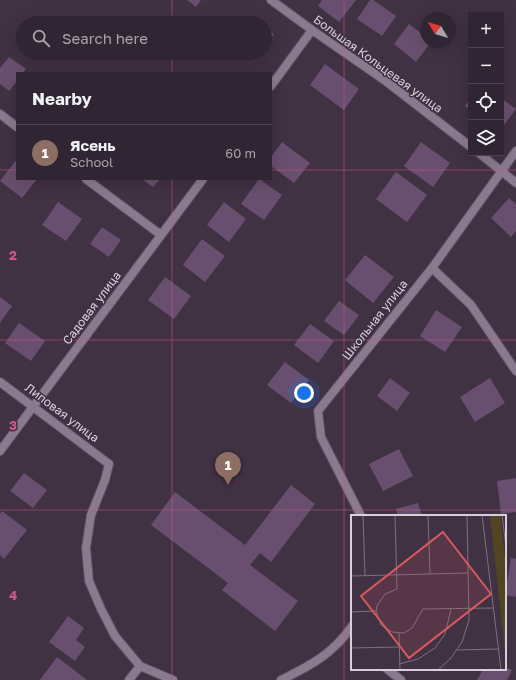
<!DOCTYPE html>
<html lang="en">
<head>
<meta charset="utf-8">
<style>
	body { margin:0; font-family:"Golos Text",sans-serif; background:#3c313e; color:#f1f3f6 }
	.controls { position:absolute; right:12px; top:12px; display:grid; overflow:hidden; border-radius:0px; box-shadow:0 4px 16px #0002 }
	.controls button { width:36px; height:36px; display:grid; place-items:center; padding:0; border:0; border-bottom:1px solid #4b424d; background:#302532; color:#f1f3f6; font:20px sans-serif }
	.compass { position:absolute; left:420px; top:12px; width:36px; height:36px; border-radius:50%; background:#302532; box-shadow:0 4px 16px #0002; rotate:308deg }
	.you { position:absolute; left:304px; top:393px; width:14px; height:14px; margin:-10px; border:3px solid #fff; border-radius:50%; background:#1a73e8; box-shadow:0 0 0 6px #1a73e833 }
	.badge { display:grid; place-items:center; width:26px; height:26px; border-radius:50%; background:#bca0f2; color:#fff; font-size:13px; font-weight:700 }
	.pin { position:absolute; translate:-50% -33px; filter:drop-shadow(0 1px 2px #0008) }
	.pin::after { content:''; position:absolute; top:21px; width:14px; height:12px; background:inherit; clip-path:polygon(0 0,100% 0,50% 100%) }
	.list { margin:0; padding:0; list-style:none }
	h2 { display:flex; justify-content:space-between; align-items:center; height:52px; margin:0; padding:0 16px; font-size:17px }
	h2 small { font-size:13px; font-weight:400; color:#a8a5ac }
	.list li { display:grid; grid-template-columns:26px 1fr auto; gap:12px; align-items:center; box-sizing:border-box; height:56px; padding:0 16px; border-top:1px solid #4b424d }
	.list b { display:block; font-size:15px; white-space:nowrap }
	.list p { margin:0; font-size:13px; white-space:nowrap; color:#a8a5ac }
	.list em { font-size:13px; font-style:normal; color:#a8a5ac }
	.icon { flex:none; width:22px; height:22px; fill:none; stroke:currentColor; stroke-width:2; stroke-linecap:round; stroke-linejoin:round }
	.map { position:relative; flex:none; width:516px; height:680px; overflow:hidden }
	.search { position:absolute; background:#302532; box-shadow:0 4px 16px #0002; left:16px; top:16px; width:256px; height:44px; display:flex; align-items:center; gap:10px; box-sizing:border-box; padding:0 14px; border-radius:22px; color:#a8a5ac; font-size:15px }
	.panel { position:absolute; background:#302532; box-shadow:0 4px 16px #0002; left:16px; top:72px; width:256px; height:108px; border-radius:0px }
	.map>svg:first-child { display:block }
</style>
</head>
<body>
<div class="map">
<svg width="516" height="680" viewBox="0 0 516 680">
	<rect width="100%" height="100%" fill="#403143"/>
	<path fill="#694f6f" d="M187,0h14l-5,7z
		M322,0h34l-17,22 -21,-16z
		M370,0h3l23,16 -14,20 -25,-17z
		M251,17l8,6h-12z
		M409,24l17,13v5h5l-15,20 -22,-18z
		M265,27l9,7 -9,12z
		M246,53h14l-5,7z
		M9,57l17,12 -3,4h-6v8l-8,10 -9,-7v-16z
		M325,64l34,25 -15,21 -34,-25z
		M471,98v12l-6,-4z
		M501,98l15,11 -15,20z
		M282,142l28,21 -16,20 -23,-17v-9z
		M421,142l29,21 -17,24 -29,-21z
		M17,159v20h20l-15,19 -22,-17z
		M396,172l31,23 -20,27 -31,-23z
		M142,179h18l-7,8z
		M259,179l23,16 -18,25 -23,-16z
		M509,198l7,6v27l-5,6 -20,-19z
		M58,202l24,17 -16,22 -24,-16z
		M224,202l22,17 -17,23 -22,-17z
		M102,227l19,13 -12,17 -19,-13z
		M202,239l23,17 -20,26 -22,-17z
		M365,255l29,22 -21,26 -28,-23z
		M165,277l26,19 -17,23 -26,-19z
		M0,297l12,9 -12,17z
		M339,301l20,14 -15,20 -20,-14z
		M436,310l26,17 -17,25 -25,-16z
		M19,323l26,18 -14,20 -26,-18z
		M310,324l24,17 -16,22 -24,-18z
		M285,362l24,18 -18,23 -24,-18z
		M390,378l20,15 -13,18 -20,-15z
		M490,378l15,25 -30,19 -15,-25z
		M399,449l14,27 -30,15 -14,-27z
		M24,473l23,17 -14,18 -23,-17z
		M516,478v34l-15,2 -4,-33z
		M291,485l24,19 -44,58 -11,-9 -10,12 48,36 -23,30 -53,-41 6,-7 -77,-58 24,-33 70,53z
		M418,503l4,13h-24l-2,-7z
		M2,511l25,19 -23,29 -4,-4v-41z
		M511,558l5,1v38l-11,-2z
		M68,616l16,12 -8,12 9,7 -10,14 -26,-19z
		M57,657l30,23h-47z
		M505,667l7,3 -5,10h-30l6,-11h22z"/>
	<g fill="none" stroke-linecap="round" stroke-linejoin="round">
		<g stroke="#5b505f" stroke-width="10">
			<path id="minor" d="M271,0l41,30 75,52 84,65
				M271,86l41,-56
				M0,114l17,13
				M479,153l37,30
				M86,179l75,56
				M432,268l39,37 45,66
				M0,382l109,82 -4,16 -14,35 -5,33 3,33 12,28 14,27 25,30 33,14
				M0,451l203,-272
				M361,516l-40,-79 -3,-26 114,-143 84,-117
				M387,669l14,11
				M129,680l11,-14
				M281,680c29,-14 53,-27 71,-54"/>
		</g>
		<use href="#minor" stroke="#8b7a8f" stroke-width="8"/>
	</g>
	<path fill="none" stroke="#ca5887" stroke-width="1" stroke-opacity="0.55" d="M172,0v23M344,0v680M172,53v20M0,170h17M271,170h245M172,179v501M0,340h516M0,510h516"/>
	<g text-anchor="middle" stroke-width="3" stroke-linejoin="round" paint-order="stroke">
		<g font-size="12" fill="#d8cfda" stroke="#403143">
			<text transform="translate(378 64) rotate(36)" y="4">Большая Кольцевая улица</text>
			<text transform="translate(92 308) rotate(-53)" y="4">Садовая улица</text>
			<text transform="translate(375 320) rotate(-52)" y="4">Школьная улица</text>
			<text transform="translate(62 413) rotate(37)" y="4">Липовая улица</text>
		</g>
	</g>
	<g transform="translate(351 515)">
		<rect width="155" height="155" fill="#403143"/>
		<path d="M139,0h10l6,51v94z" fill="#524521"/>
		<path fill="none" stroke="#7d707f" stroke-width="1" d="M12,0l2,60M44,0l2,74 -12,5 -8,12 -1,5 5,14 11,7 12,1 8,-5 11,-19 71,-1M77,0l2,59M131,0l19,155M151,0l4,32M0,61l117,-3M0,97l25,-1M48,118l1,37M0,133l48,-1M106,135l41,-1M48,149l19,-5 17,-11 10,-14 6,-25M87,155l13,-12 11,-16 7,-22 -2,-105"/>
		<path fill="#d75a5d" fill-opacity="0.15" stroke="#d75a5d" stroke-width="2" d="M92,17l48,62 -82,64 -48,-62z"/>
		<rect width="155" height="155" fill="none" stroke="#d8cfda" stroke-width="2"/>
	</g>
	<g font-size="13" text-anchor="middle" font-weight="bold" fill="#ca5887" stroke="#403143" stroke-width="3" stroke-linejoin="round" paint-order="stroke">
		<text x="13" y="260">2</text>
		<text x="13" y="430">3</text>
		<text x="13" y="600">4</text>
	</g>
</svg>
<div class="controls">
<button>+</button>
<button>−</button>
<button><svg class="icon" aria-label="locate" viewBox="0 0 24 24"><circle cx="12" cy="12" r="6"/><path d="M12 2v4M12 18v4M2 12h4M18 12h4"/></svg></button>
<button><svg class="icon" aria-label="layers" viewBox="0 0 24 24"><path d="M12 4l9 5-9 5-9-5zM3 14l9 5 9-5"/></svg></button>
</div>
<svg class="compass" viewBox="-18 -18 36 36"><path d="M0-13l5 13h-10z" fill="#e53935"/><path d="M0 13l5-13h-10z" fill="#a8a5ac"/></svg>
<div class="you"></div>
<div class="pin badge" style="left:228px;top:485px;background:#8d6e63">1</div>
<div class="search"><svg class="icon" aria-label="search" viewBox="0 0 24 24"><circle cx="10" cy="10" r="6"/><path d="M15 15l6 6"/></svg>Search here</div>
<section class="panel">
<h2>Nearby<small></small></h2>
<ul class="list">
<li><span class="badge" style="background:#8d6e63">1</span><div><b>Ясень</b><p>School</p></div><em>60 m</em></li>
</ul>
</section>
</div>
</body>
</html>
